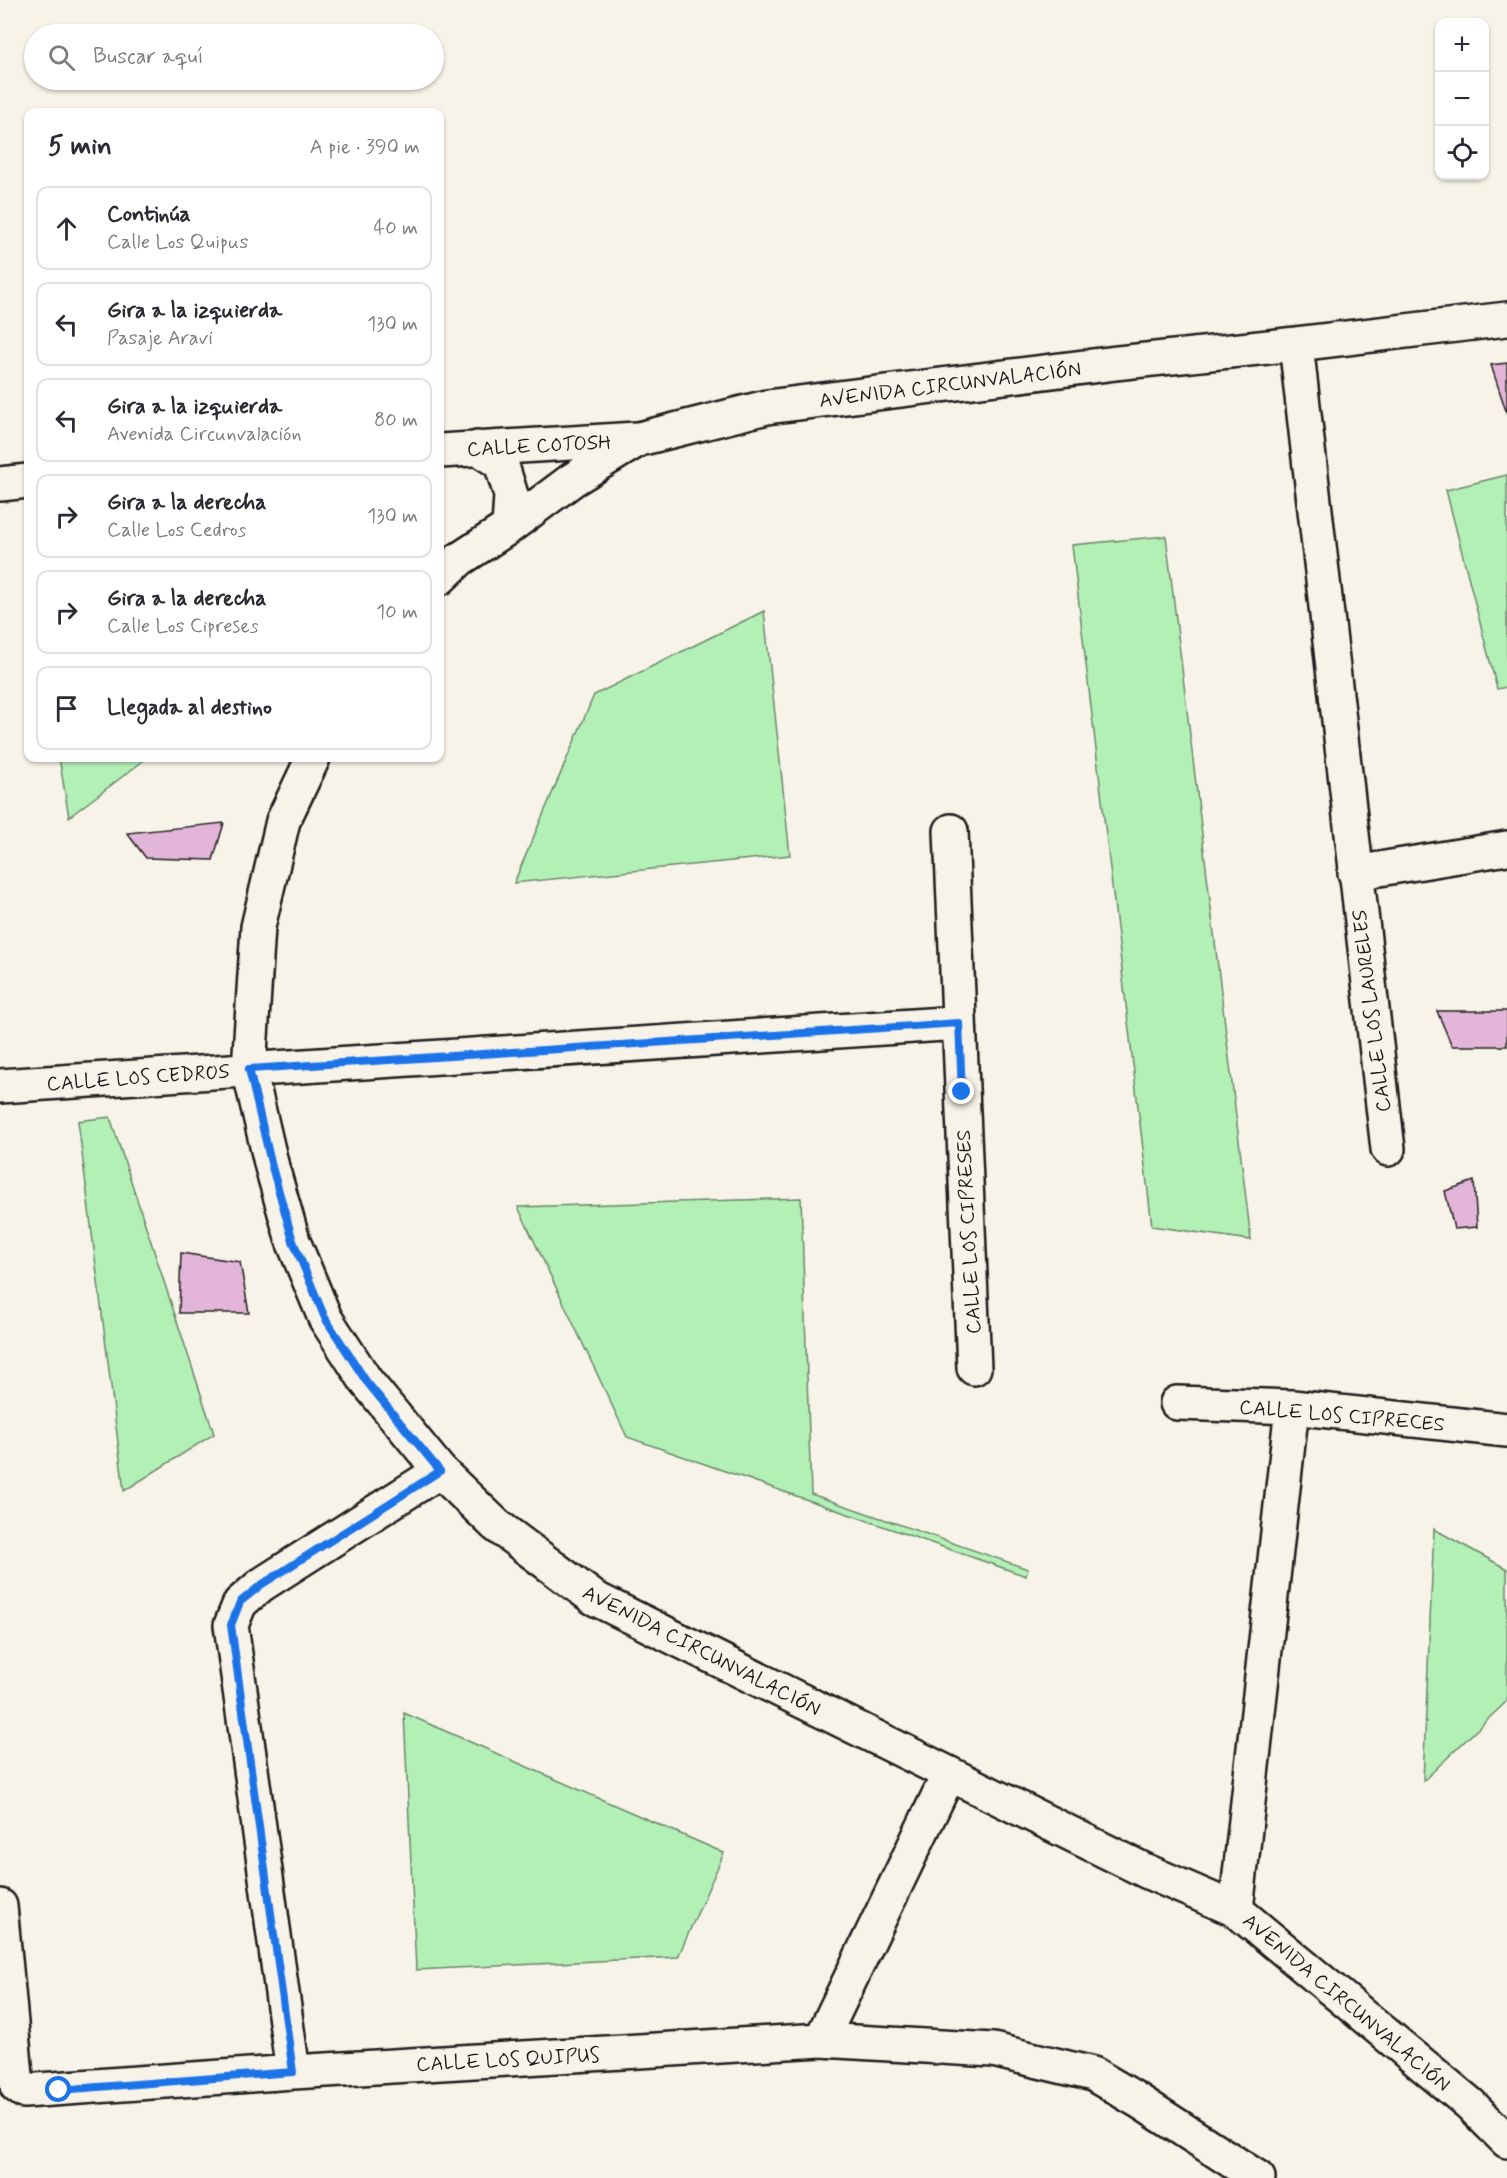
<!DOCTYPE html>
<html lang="es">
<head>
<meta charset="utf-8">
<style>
	body { margin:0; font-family:Mynerve,sans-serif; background:#f7f7f7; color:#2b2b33 }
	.controls { position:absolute; right:18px; top:18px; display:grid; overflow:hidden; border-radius:12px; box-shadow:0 2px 4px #0004 }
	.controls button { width:54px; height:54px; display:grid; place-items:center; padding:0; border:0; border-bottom:2px solid #e1e1e2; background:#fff; color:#2b2b33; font:30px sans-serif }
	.stop { position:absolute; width:18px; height:18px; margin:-14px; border:4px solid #1a73e8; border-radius:50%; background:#fff }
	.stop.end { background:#1a73e8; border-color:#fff; box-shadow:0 2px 6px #0008 }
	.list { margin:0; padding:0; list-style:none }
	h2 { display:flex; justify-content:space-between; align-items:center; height:78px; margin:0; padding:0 24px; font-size:26px }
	h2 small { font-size:20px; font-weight:400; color:#7c7c81 }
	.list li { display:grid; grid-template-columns:39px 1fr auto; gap:18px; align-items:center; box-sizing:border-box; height:84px; margin:0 12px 12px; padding:0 12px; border:2px solid #e1e1e2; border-radius:12px }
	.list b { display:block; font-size:22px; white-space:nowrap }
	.list p { margin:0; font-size:20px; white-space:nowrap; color:#7c7c81 }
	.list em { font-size:20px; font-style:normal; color:#7c7c81 }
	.icon { flex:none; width:33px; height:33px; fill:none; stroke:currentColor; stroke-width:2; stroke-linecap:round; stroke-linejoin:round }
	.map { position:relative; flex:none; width:1507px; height:2178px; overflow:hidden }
	.search { position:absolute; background:#fff; box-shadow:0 2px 4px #0004; left:24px; top:24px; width:420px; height:66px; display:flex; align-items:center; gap:15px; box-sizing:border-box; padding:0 21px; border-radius:33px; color:#7c7c81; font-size:22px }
	.panel { position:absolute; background:#fff; box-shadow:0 2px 4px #0004; left:24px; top:108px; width:420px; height:654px; border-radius:12px }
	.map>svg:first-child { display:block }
</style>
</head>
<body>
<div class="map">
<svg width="1507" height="2178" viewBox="0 0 1507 2178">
	<rect width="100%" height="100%" fill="#f7f3e8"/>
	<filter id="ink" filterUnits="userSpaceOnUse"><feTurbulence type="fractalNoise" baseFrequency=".0167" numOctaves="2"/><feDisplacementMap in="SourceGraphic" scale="12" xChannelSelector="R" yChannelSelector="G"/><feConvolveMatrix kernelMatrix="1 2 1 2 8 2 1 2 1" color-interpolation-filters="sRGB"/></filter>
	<g filter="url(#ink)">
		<path fill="#b3f0b6" stroke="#688669" stroke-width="1.5" d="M1507,475v212l-10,2 -51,-199z
			M1166,536l85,704 -99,-14 -80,-681z
			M764,611l26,244 -276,28 80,-188z
			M59,758h88l-78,59z
			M110,1117l104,317 -90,57 -46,-370z
			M801,1198l10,296 217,75 -2,7 -399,-139 -109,-230z
			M1434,1529l73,40v132l-84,80z
			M404,1713l320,140 -46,104 -262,13z"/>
		<path fill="#e3b5d8" stroke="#1c1c1c" stroke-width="1.5" d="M1507,363v51l-16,-49z
			M224,823l-11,37 -67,-2 -19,-25z
			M1437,1011h70v35h-55z
			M1474,1181l3,46 -23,2 -9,-38z
			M181,1253l59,9 9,51h-70z"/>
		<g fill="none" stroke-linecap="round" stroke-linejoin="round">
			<g stroke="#1c1c1c" stroke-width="38">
				<path id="minor" d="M1296,344l92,805
					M477,448l24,15 10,32 -2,32
					M440,451l197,-12
					M0,484l28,-3
					M440,578l20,-19 49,-32 63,-47 67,-41 128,-32 349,-44 180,-19 211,-25
					M313,758l-30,63 -25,106 -9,142 23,98 21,74 32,77 41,63 74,90 56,54 98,73 552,273 90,39 234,194 37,37
					M951,831l23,537
					M1355,873l152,-25
					M0,1086l959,-63
					M1177,1403l115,4 215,23
					M0,1906l17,180 7,5 269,-19 528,-32 172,10 100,24 46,27 119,77
					M1236,1910l56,-503
					M821,2040l128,-266
					M293,2072l-62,-447 9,-22 21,-18 179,-114"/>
			</g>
			<use href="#minor" stroke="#f7f3e8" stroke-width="33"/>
		</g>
	</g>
	<g fill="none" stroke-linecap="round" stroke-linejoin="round" filter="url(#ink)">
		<path stroke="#1a73e8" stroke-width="8" d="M59,2090l234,-18 -62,-447 9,-23 21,-17 179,-114 -74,-90 -41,-63 -32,-77 -21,-74 -23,-98 710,-46 3,69"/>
	</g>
	<g text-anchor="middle" stroke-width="5" stroke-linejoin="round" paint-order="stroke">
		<g font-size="20" fill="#1c1c1c" stroke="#f7f3e8">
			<text transform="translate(950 384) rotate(-7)" y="7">AVENIDA CIRCUNVALACIÓN</text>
			<text transform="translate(539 445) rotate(-3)" y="7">CALLE COTOSH</text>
			<text transform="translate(1371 1011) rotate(-97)" y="7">CALLE LOS LAURELES</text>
			<text transform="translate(138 1077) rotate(-4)" y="7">CALLE LOS CEDROS</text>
			<text transform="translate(968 1232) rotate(-93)" y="7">CALLE LOS CIPRESES</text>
			<text transform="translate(1342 1415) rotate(5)" y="7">CALLE LOS CIPRECES</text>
			<text transform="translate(702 1650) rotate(27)" y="7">AVENIDA CIRCUNVALACIÓN</text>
			<text transform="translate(1347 2002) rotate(40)" y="7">AVENIDA CIRCUNVALACIÓN</text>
			<text transform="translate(508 2059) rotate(-3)" y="7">CALLE LOS QUIPUS</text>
		</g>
	</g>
</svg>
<div class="controls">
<button>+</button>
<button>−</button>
<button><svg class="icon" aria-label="locate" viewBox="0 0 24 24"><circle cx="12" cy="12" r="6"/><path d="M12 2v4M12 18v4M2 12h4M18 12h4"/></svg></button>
</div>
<div class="stop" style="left:59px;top:2090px"></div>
<div class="stop end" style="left:962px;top:1092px"></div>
<div class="search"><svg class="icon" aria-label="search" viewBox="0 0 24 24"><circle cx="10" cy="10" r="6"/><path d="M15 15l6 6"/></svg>Buscar aquí</div>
<section class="panel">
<h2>5 min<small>A pie · 390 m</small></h2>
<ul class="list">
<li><svg class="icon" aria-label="ahead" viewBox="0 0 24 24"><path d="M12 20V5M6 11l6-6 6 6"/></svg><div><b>Continúa</b><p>Calle Los Quipus</p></div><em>40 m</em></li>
<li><svg class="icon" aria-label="left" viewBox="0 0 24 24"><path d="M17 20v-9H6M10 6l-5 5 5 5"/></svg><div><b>Gira a la izquierda</b><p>Pasaje Aravi</p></div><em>130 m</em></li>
<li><svg class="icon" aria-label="left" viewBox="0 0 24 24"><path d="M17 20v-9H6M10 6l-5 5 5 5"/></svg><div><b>Gira a la izquierda</b><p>Avenida Circunvalación</p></div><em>80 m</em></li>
<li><svg class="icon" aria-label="right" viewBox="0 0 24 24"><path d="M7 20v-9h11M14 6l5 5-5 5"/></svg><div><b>Gira a la derecha</b><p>Calle Los Cedros</p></div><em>130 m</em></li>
<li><svg class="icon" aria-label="right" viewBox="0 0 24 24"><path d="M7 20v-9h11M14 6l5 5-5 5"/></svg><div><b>Gira a la derecha</b><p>Calle Los Cipreses</p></div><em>10 m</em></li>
<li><svg class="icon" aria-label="arrive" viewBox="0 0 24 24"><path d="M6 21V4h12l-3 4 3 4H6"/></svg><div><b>Llegada al destino</b></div></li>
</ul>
</section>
</div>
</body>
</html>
